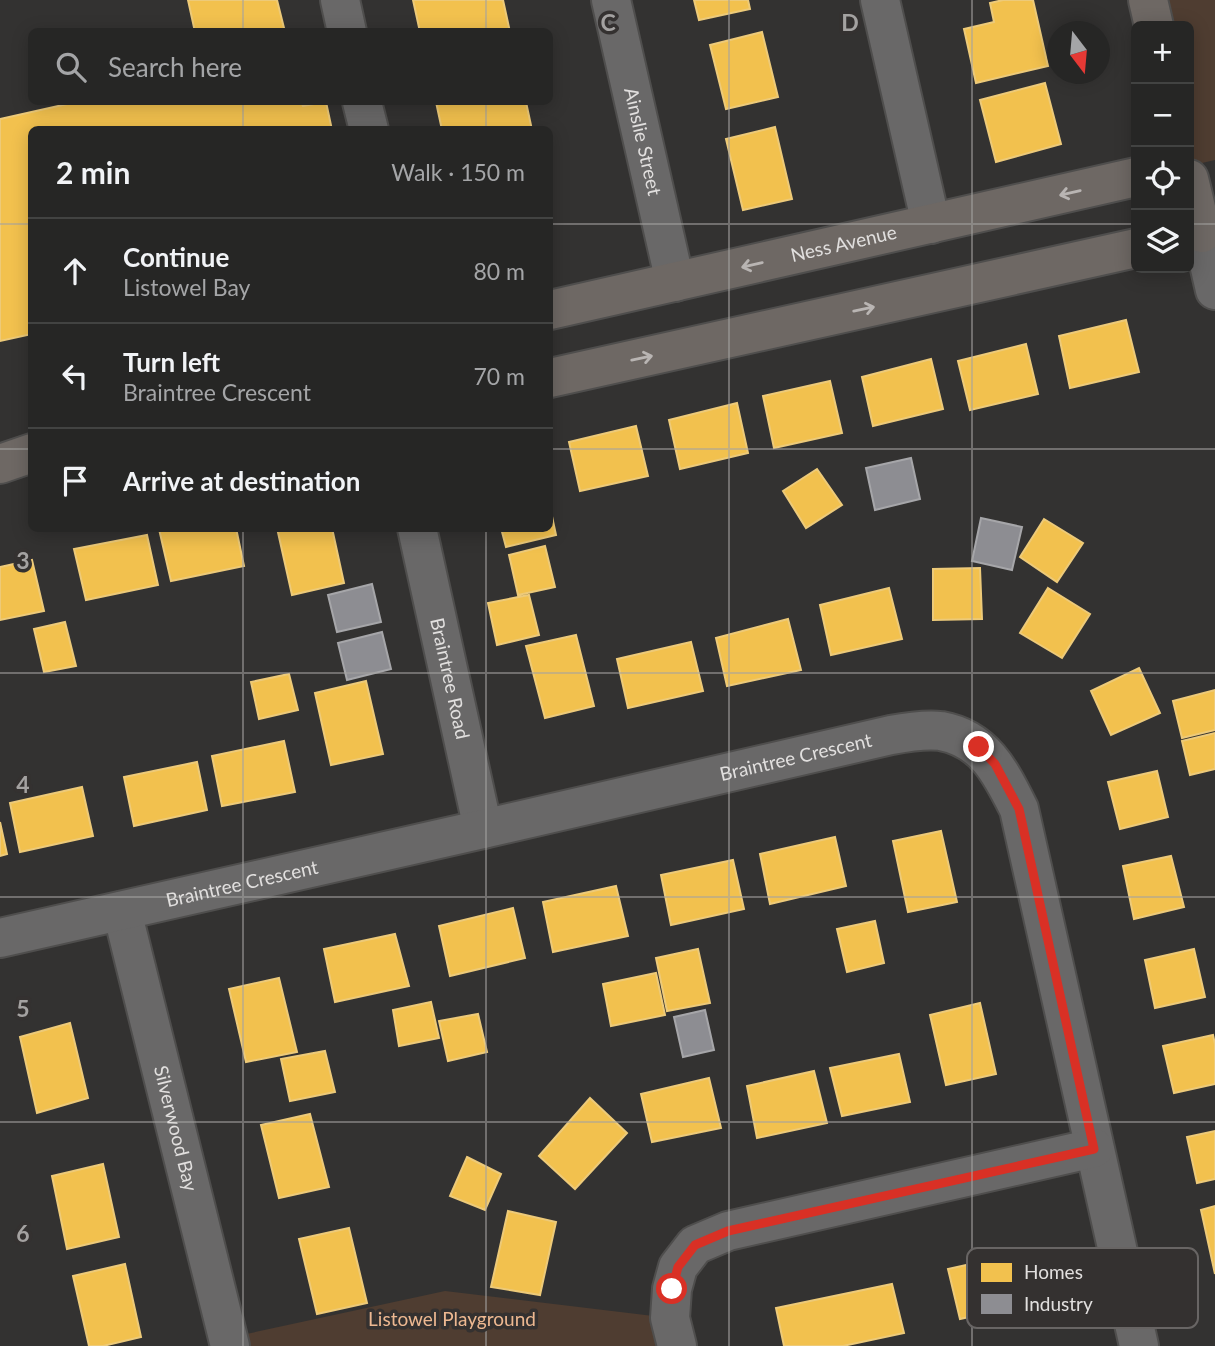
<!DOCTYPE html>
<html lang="en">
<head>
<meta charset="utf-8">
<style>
	body { margin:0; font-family:Lato,sans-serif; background:#2e2e2d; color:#f1f3f6 }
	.controls { position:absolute; right:21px; top:21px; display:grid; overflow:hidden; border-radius:10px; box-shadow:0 4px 18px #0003 }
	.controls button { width:63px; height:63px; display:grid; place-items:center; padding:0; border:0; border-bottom:2px solid #424342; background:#262625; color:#f1f3f6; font:35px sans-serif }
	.compass { position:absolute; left:1047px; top:21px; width:63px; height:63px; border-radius:50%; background:#262625; box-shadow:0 4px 18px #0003; rotate:164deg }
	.stop { position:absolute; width:21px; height:21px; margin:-16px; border:5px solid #d93025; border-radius:50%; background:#fff }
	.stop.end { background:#d93025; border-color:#fff; box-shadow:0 2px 7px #0008 }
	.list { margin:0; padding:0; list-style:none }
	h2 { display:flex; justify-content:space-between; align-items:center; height:91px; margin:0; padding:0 28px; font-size:30px }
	h2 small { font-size:23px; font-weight:400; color:#a4a5a7 }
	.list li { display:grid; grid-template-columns:46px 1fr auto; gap:21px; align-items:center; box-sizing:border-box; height:105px; padding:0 28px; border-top:2px solid #424342 }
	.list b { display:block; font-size:26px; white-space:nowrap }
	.list p { margin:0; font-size:23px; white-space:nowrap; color:#a4a5a7 }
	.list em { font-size:23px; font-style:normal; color:#a4a5a7 }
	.icon { flex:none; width:38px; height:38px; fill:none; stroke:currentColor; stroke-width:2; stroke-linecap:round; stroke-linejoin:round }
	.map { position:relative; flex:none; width:1215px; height:1346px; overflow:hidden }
	.search { position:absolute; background:#262625; box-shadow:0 4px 18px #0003; left:28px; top:28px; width:525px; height:77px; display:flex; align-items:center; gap:18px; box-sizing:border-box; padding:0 24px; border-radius:10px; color:#a4a5a7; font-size:26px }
	.panel { position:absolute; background:#262625; box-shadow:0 4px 18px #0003; left:28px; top:126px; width:525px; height:406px; border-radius:10px }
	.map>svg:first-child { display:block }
</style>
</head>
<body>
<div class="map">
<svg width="1215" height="1346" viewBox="0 0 1215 1346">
	<rect width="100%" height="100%" fill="#333231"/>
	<path fill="#4f3d31" d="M1148,0h67v160l-26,6v-140h-35z
		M445,1291l225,27 7,28h-447l-2,-8z"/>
	<path fill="#f2c14e" stroke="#edca79" stroke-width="2" d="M188,0h89l8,32h-90z
		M413,0h90l7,32h-90z
		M694,0h54l2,9 -51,11z
		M1003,0h30l15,66 -72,17 -12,-54 30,-7 -4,-19z
		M762,32l16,65 -52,12 -16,-64z
		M1045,83l16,61 -65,18 -16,-62z
		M76,102h225l2,4 23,-4 6,28h-300v204l-32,7v-222z
		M436,102h90l6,28h-90z
		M775,127l17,72 -49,11 -17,-71z
		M1126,320l13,52 -69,16 -11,-52z
		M1026,344l12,50 -68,16 -12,-49z
		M931,359l12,50 -70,17 -11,-49z
		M830,381l12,52 -68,15 -11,-52z
		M737,403l11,50 -68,16 -11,-49z
		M636,426l12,50 -68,15 -11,-49z
		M817,469l25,36 -36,23 -23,-37z
		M550,507l6,28 -50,12 -5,-19h49z
		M1044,519l39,24 -26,39 -37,-25z
		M236,528l8,38 -73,15 -12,-52z
		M277,528h55l12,55 -52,12z
		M147,535l11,50 -72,15 -12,-51z
		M545,546l10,41 -37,8 -9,-40z
		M32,560l12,51 -44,9v-53z
		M980,568l2,51 -49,1v-51z
		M889,588l13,51 -71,16 -11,-50z
		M1048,588l42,26 -28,44 -42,-25z
		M529,595l10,40 -42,10 -9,-42z
		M788,619l13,51 -74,16 -11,-48z
		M65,622l11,44 -32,6 -10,-43z
		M576,635l18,71 -49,12 -19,-72z
		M691,642l12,49 -75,17 -11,-49z
		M1139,668l21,45 -49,22 -20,-44z
		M289,674l9,36 -39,9 -8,-37z
		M366,681l17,73 -52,11 -16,-72z
		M1215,690v40l-33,8 -9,-37z
		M1215,733v36l-25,6 -8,-34z
		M284,741l11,51 -73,14 -10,-50z
		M197,762l10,48 -73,16 -10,-49z
		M1157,771l11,46 -48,12 -12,-47z
		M82,787l11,49 -73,16 -10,-49z
		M0,822l7,32 -7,2z
		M941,831l16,71 -49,10 -15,-71z
		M835,837l11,49 -76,18 -10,-50z
		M1171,856l13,51 -50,12 -11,-53z
		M733,860l11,49 -73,16 -10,-50z
		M616,886l12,50 -75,16 -10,-50z
		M513,908l12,50 -75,18 -11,-50z
		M875,921l9,42 -37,9 -10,-43z
		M395,934l14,52 -74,16 -11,-53z
		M698,949l12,54 -43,8 -11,-53z
		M1194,949l11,48 -50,11 -10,-48z
		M656,973l9,42 -54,11 -8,-42z
		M279,978l18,74 -51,10 -17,-73z
		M431,1002l8,36 -40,8 -6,-36z
		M980,1003l16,71 -50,11 -16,-70z
		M478,1014l9,38 -39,9 -9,-40z
		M70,1023l18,75 -51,15 -17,-76z
		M1213,1035l2,9v40l-41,9 -11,-47z
		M325,1051l10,41 -45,9 -9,-42z
		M899,1054l11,48 -68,14 -12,-48z
		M814,1071l13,52 -70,15 -10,-52z
		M709,1078l12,50 -69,14 -11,-48z
		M590,1098l37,35 -52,56 -36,-33z
		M310,1114l19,73 -50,11 -18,-73z
		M1215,1131v48l-18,4 -10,-46z
		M467,1157l34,17 -16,36 -35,-14z
		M103,1164l16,73 -52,12 -15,-73z
		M1215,1206v68l-14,-64z
		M508,1211l48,11 -16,73 -49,-8z
		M349,1228l18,75 -50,11 -18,-75z
		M1020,1253l13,50 -73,16 -12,-50z
		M125,1264l16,73 -38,9h-14l-16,-70z
		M892,1284l12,49 -61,13h-59l-8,-38z"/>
	<path fill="#8d8d92" stroke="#a6a6a9" stroke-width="2" d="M911,458l9,41 -45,11 -9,-42z
		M981,518l41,9 -10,43 -40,-9z
		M372,584l9,38 -44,10 -9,-37z
		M382,632l9,37 -44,11 -9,-37z
		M705,1010l9,40 -31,7 -9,-40z"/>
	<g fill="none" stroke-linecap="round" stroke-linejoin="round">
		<g stroke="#4f4e4d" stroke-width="42">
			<g id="minor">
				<path d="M340,0l7,32"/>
				<path id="s1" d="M611,0l64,282"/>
				<path d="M880,0l51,224"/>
				<path d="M362,102l7,28"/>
				<path d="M1202,233l13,57"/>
				<path id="s2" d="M417,528l66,301"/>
				<path id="s3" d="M122,911l108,435"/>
				<path id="s4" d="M0,938l483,-109 408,-94c16,-3 34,-6 50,-4 44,8 60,42 78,78l120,537"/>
				<path d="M677,1346l-7,-28 2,-29 6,-22 17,-22 33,-14 366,-83"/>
			</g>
		</g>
		<g stroke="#4f4e4d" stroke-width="42">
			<g id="major">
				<path d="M1148,0l6,26"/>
				<path d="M1189,179l13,54"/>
				<path id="s5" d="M550,310l586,-133"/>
				<path d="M550,378l586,-130"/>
				<path d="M0,464l32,-11"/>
			</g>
		</g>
		<use href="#minor" stroke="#696868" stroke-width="38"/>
		<use href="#major" stroke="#6e6864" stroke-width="38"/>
	</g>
	<defs><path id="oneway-shaft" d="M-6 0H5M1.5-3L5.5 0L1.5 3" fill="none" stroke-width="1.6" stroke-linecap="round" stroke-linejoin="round" transform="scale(1.75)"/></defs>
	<g stroke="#b9b5b3">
		<use href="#oneway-shaft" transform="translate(1070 193) rotate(167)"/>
		<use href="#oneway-shaft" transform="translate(752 265) rotate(167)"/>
		<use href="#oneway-shaft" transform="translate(864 309) rotate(-12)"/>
		<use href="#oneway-shaft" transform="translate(642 358) rotate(-12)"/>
	</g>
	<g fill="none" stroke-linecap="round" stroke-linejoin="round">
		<path stroke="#d93025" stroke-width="9" d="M672,1289l6,-22 17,-22 33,-14 366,-82 -75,-340 -24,-45 -16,-17"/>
	</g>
	<path fill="none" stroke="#a4a2a1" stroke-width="2" stroke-opacity="0.55" d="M243,0v32M486,0v32M729,0v1346M972,0v1346M243,102v28M486,102v28M0,224h32M550,224h586M1189,224h26M0,449h32M550,449h665M243,528v818M486,528v818M0,673h1215M0,897h1215M0,1122h1215"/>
	<g text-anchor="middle" stroke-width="7" stroke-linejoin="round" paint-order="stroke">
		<g font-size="19" fill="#e1dfde" stroke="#343130">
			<text dy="7" stroke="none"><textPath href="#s1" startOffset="145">Ainslie Street</textPath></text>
			<text dy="7" stroke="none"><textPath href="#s5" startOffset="301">Ness Avenue</textPath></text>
			<text dy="7" stroke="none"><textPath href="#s2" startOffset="154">Braintree Road</textPath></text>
			<text dy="7" stroke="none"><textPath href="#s4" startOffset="816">Braintree Crescent</textPath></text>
			<text dy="7" stroke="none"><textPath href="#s4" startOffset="248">Braintree Crescent</textPath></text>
			<text dy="7" stroke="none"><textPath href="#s3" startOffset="224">Silverwood Bay</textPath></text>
		</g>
		<g font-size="19" fill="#edb891" stroke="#343130">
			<text x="452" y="1326">Listowel Playground</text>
		</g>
	</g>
	<rect x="967" y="1248" width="231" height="80" rx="10" fill="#343130" stroke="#686564" stroke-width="2"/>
	<rect x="981" y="1263" width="31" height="19" fill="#f2c14e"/>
	<rect x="981" y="1294" width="31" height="20" fill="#8d8d92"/>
	<g font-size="19" fill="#e1dfde">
		<text x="1024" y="1279">Homes</text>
		<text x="1024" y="1311">Industry</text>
	</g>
	<g font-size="23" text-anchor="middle" font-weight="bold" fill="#a4a2a1" stroke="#343130" stroke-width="7" stroke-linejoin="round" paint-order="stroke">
		<text x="608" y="31">C</text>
		<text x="850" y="31">D</text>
		<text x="23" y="569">3</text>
		<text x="23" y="793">4</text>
		<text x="23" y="1017">5</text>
		<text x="23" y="1242">6</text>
	</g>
</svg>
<div class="controls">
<button>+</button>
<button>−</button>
<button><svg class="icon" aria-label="locate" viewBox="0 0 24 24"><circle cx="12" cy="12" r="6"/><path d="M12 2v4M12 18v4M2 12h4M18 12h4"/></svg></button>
<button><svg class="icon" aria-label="layers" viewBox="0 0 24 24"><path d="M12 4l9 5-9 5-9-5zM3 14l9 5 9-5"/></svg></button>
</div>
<svg class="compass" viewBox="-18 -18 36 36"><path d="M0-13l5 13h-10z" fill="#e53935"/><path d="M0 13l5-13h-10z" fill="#a4a5a7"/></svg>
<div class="stop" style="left:672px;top:1289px"></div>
<div class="stop end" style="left:979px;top:747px"></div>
<div class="search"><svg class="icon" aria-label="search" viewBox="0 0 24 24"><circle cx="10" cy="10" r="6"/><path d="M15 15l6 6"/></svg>Search here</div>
<section class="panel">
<h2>2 min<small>Walk · 150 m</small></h2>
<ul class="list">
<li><svg class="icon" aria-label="ahead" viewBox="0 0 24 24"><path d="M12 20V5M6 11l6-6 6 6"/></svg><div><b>Continue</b><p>Listowel Bay</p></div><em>80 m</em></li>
<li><svg class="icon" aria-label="left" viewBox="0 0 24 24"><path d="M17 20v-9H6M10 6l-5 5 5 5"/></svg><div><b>Turn left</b><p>Braintree Crescent</p></div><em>70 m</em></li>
<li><svg class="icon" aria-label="arrive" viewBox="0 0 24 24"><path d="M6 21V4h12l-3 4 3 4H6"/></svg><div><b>Arrive at destination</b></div></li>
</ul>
</section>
</div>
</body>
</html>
